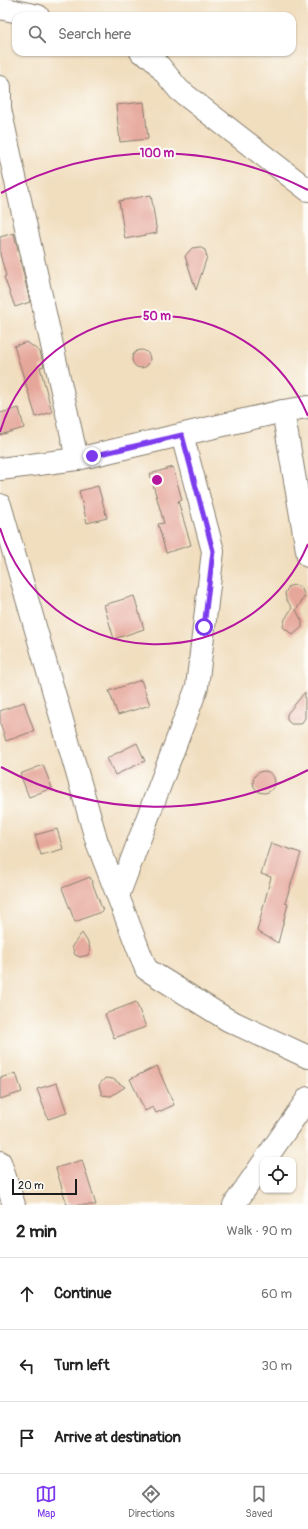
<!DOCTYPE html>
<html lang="en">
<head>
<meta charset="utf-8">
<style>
	body { margin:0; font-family:Pangolin,sans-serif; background:#f6f6f6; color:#222 }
	.controls { position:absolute; right:12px; bottom:12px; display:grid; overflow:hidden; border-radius:8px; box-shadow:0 1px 3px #0004 }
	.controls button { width:36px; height:36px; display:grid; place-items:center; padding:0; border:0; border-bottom:1px solid #e0e0e0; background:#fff; color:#222; font:20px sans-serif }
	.scale { position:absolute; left:12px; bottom:10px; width:65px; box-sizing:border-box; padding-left:4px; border:2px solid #1c1c1c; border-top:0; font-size:11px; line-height:14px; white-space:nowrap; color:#1c1c1c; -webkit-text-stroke:3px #fdfcf7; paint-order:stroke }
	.stop { position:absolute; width:12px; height:12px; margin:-9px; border:3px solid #7c3aed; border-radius:50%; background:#fff }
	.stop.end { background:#7c3aed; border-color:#fff; box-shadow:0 1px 4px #0008 }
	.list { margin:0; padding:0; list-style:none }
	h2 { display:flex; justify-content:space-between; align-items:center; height:52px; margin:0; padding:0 16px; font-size:17px }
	h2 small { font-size:13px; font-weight:400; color:#767676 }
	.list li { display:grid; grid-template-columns:26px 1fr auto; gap:12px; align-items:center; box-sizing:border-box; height:72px; padding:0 16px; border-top:1px solid #e0e0e0 }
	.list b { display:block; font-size:15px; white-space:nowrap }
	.list em { font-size:13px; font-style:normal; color:#767676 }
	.icon { flex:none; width:22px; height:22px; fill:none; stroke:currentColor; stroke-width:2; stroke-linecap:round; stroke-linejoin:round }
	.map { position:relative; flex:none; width:308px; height:1205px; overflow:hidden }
	.search { position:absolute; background:#fff; box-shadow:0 1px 3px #0004; left:12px; right:12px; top:12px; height:44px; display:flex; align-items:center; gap:10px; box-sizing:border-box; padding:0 14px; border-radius:12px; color:#767676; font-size:15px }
	.sheet { height:268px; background:#fff }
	nav { display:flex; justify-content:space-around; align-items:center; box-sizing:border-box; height:56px; border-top:1px solid #e0e0e0; background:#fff; font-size:11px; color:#767676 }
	nav a { display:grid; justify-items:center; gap:2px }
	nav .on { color:#7c3aed }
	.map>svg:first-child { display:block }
</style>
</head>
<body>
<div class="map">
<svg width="308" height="1205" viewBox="0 0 308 1205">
	<rect width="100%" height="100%" fill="#fdfcf7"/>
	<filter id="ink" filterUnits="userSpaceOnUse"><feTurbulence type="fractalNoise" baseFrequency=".025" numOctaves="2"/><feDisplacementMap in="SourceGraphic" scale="8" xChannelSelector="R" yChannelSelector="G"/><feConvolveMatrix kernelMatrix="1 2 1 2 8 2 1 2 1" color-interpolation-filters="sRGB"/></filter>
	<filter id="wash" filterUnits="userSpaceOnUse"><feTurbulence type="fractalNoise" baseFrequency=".012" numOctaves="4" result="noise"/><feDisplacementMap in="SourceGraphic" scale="16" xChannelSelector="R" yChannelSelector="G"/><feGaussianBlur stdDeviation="0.9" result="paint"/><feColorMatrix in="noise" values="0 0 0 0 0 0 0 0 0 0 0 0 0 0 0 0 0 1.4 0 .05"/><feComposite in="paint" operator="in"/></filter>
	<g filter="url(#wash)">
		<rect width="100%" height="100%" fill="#f1debf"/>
		<g id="blocks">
			<path fill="#e6a79b" d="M144,102l4,37 -28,3 -4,-37z
				M151,195l6,38 -32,6 -6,-38z
				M14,233l16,69 -15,5 -11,-30 2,-1 -6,-22v-17z
				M199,247l6,3 2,7 -11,33 -11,-34 7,-8z
				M27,342l13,10 4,14 -4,1 12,45 -16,5 -22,-71z
				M132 359a9 9 0 1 1 18 0a9 9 0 1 1-18 0Z
				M19,408l5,20 -24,7v-22z
				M173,467l9,33 -4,1 13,44 -25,8 -8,-29 6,-1 -14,-49z
				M98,486l9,32 -20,5 -8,-32z
				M295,585l6,2 4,9 -9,14 6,11v6l-9,8 -10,-8 2,-8 7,-11 -6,-9 -1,-6 4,-7z
				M134,596l10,33 -30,10 -10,-34z
				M141,680l9,25 -32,10 -9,-24z
				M305,692v26l-4,6h-10l-4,-4v-6z
				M24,702l10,29 -28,10 -6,-18v-12z
				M137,743l8,18 -30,14 -8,-17z
				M43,765l9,23 -23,9 -9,-23z
				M253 782a11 11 0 1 1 22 0a11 11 0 1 1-22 0Z
				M57,829l6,20 -22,6 -6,-20z
				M271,843l30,10 -16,50 3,1 -10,39 -21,-12 14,-54 -10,-3z
				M90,877l13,34 -28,11 -13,-34z
				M82,933l7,11 1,6 -2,5 -8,2 -5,-2 -3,-9z
				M136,1002l10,25 -32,11 -9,-24z
				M157,1066l17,39 -18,8 -3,-6 -8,4 -15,-32z
				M16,1073l6,19 -22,7v-21z
				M105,1078l8,1 12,8 -14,9 -9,-1 -3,-10z
				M57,1083l10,30 -19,6 -11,-30z
				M82,1160l14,45h-29l-11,-37z"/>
		</g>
	</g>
	<g filter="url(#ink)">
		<use href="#blocks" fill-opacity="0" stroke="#867d6e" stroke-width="1"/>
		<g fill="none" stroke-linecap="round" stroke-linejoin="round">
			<g stroke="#867d6e" stroke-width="24">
				<path id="minor" d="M0,8l38,8
					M141,52l11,5 27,33 129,100
					M0,87v22l77,350
					M283,411l25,145
					M0,505l97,337 49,127 82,51 80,37
					M118,896l79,-209 16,-136 -31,-116
					M265,1160l43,-62
					M0,1162l14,43
					M234,1205l29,-42"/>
			</g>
			<g stroke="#867d6e" stroke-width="24">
				<path id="tertiary" d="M0,469l77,-10 206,-48 25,-4"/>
			</g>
			<use href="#minor" stroke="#fff" stroke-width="22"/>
			<use href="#tertiary" stroke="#fff" stroke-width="22"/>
		</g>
	</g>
	<g fill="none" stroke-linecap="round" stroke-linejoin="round" filter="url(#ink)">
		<path stroke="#7c3aed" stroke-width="5" d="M92,456l90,-21 31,116 -9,76"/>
	</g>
	<g fill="none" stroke="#b5179e" stroke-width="2">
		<path d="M308 544A164 164 0 0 1 0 528M0 432A164 164 0 0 1 308 416"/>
		<path d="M308 770A327 327 0 0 1 1 767M1 193A327 327 0 0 1 308 190"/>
	</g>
	<circle cx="157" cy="480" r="6" fill="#b5179e" stroke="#fdfcf7" stroke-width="2"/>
	<g font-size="12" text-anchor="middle" font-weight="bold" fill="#b5179e" stroke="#fdfcf7" stroke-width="4" stroke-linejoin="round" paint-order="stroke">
		<text x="157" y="157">100 m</text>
		<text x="157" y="320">50 m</text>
	</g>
</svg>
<div class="controls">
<button><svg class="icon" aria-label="locate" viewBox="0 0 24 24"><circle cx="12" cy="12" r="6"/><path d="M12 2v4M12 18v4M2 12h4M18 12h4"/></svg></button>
</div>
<div class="scale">20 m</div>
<div class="stop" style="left:204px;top:627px"></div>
<div class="stop end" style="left:92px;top:456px"></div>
<div class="search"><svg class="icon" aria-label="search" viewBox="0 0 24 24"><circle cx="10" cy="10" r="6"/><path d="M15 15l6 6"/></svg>Search here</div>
</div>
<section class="sheet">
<h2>2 min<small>Walk · 90 m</small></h2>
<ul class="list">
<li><svg class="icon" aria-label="ahead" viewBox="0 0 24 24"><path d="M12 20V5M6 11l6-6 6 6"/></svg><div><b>Continue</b></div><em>60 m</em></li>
<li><svg class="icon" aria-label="left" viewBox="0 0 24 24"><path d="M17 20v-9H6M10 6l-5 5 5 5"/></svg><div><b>Turn left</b></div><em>30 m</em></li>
<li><svg class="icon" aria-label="arrive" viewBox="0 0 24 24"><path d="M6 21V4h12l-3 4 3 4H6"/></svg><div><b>Arrive at destination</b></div></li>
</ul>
</section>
<nav>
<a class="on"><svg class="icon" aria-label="map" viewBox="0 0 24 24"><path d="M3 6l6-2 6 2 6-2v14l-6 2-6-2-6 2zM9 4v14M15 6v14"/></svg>Map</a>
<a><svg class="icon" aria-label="directions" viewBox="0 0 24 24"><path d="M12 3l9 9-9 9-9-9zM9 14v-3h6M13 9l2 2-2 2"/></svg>Directions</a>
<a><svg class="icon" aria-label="saved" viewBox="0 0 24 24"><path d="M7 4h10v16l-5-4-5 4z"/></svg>Saved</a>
</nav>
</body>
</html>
